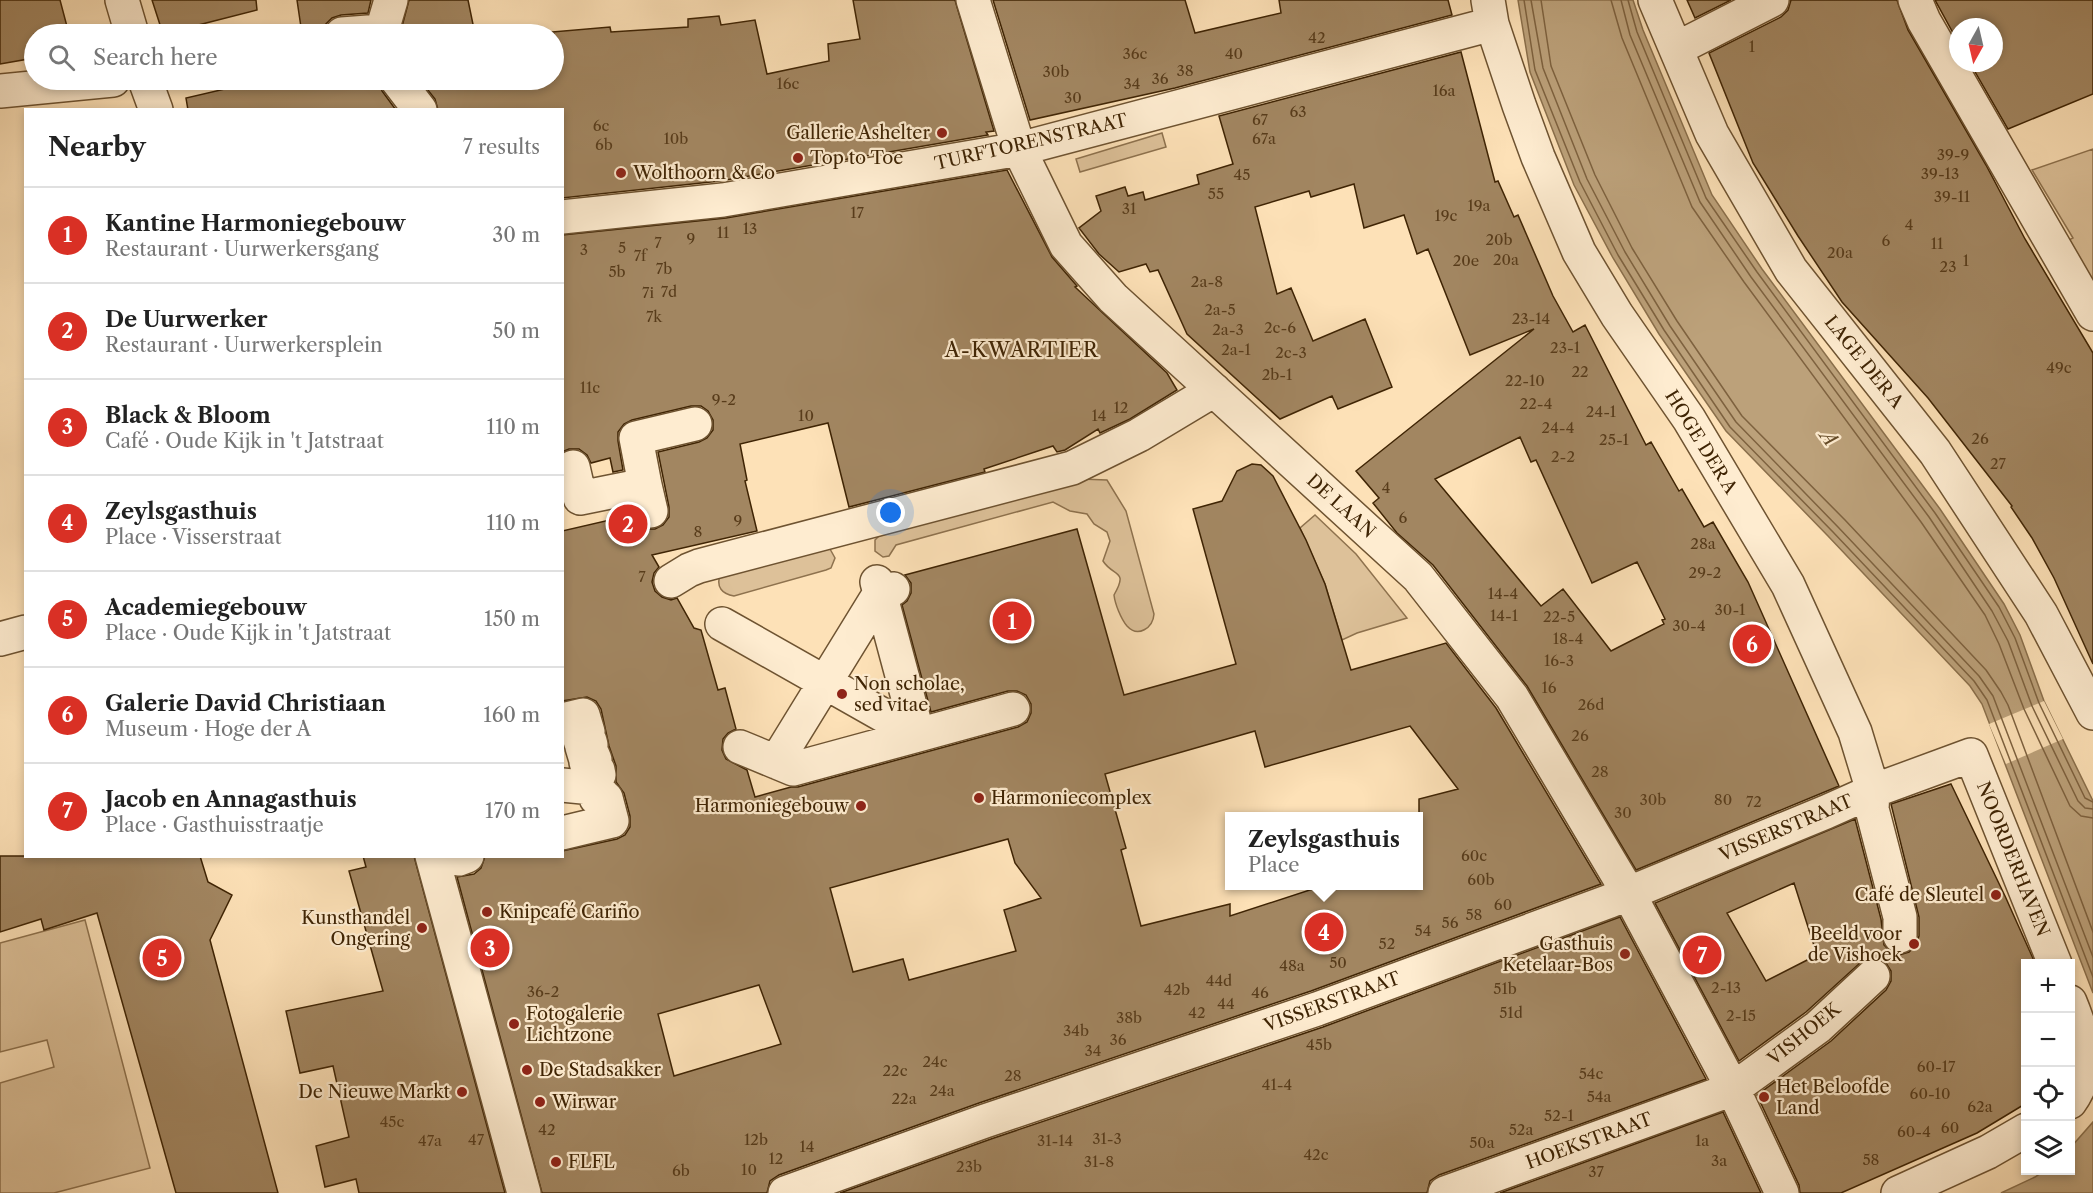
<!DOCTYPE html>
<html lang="en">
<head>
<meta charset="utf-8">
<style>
	body { margin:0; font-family:"Libre Caslon Text",serif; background:#f2f2f2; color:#222 }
	.controls { position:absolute; right:18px; bottom:18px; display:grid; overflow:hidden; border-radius:0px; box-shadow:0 3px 9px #0003 }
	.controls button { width:54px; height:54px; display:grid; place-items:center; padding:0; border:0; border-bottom:2px solid #e0e0e0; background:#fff; color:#222; font:30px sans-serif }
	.compass { position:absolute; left:1949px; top:18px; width:54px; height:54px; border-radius:50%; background:#fff; box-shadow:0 3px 9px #0003; rotate:188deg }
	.you { position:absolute; left:891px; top:513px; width:21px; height:21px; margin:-15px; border:4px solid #fff; border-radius:50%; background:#1a73e8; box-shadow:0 0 0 9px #1a73e833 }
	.badge { display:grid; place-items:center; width:39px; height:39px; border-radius:50%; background:#d93025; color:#fff; font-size:20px; font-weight:700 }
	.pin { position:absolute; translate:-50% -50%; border:3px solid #fff; box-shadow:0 2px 6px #0006 }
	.popup { position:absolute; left:1225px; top:812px; width:198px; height:78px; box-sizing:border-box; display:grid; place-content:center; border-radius:0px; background:#fff; filter:drop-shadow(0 2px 4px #0005); font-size:20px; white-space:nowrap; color:#767676 }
	.popup b { font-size:22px; color:#222 }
	.popup::after { content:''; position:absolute; left:50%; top:100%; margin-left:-12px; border:12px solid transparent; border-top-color:#fff }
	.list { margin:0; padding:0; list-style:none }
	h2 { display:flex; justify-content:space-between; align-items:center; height:78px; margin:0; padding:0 24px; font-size:26px }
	h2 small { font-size:20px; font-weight:400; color:#767676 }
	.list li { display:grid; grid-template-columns:39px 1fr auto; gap:18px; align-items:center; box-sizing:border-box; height:96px; padding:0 24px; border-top:2px solid #e0e0e0 }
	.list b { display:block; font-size:22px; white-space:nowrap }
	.list p { margin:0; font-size:20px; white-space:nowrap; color:#767676 }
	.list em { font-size:20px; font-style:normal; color:#767676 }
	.icon { flex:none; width:33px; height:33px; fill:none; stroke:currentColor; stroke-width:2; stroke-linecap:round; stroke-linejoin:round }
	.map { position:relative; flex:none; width:2093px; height:1193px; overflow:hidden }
	.search { position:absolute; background:#fff; box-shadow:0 3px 9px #0003; left:24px; top:24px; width:540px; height:66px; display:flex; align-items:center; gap:15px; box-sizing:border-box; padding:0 21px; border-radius:33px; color:#767676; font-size:22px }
	.panel { position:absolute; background:#fff; box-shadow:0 3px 9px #0003; left:24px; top:108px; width:540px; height:750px; border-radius:0px }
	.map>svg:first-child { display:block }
</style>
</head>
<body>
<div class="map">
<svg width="2093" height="1193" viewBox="0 0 2093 1193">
	<rect width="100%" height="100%" fill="#fde1b7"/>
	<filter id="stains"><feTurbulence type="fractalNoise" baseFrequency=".00333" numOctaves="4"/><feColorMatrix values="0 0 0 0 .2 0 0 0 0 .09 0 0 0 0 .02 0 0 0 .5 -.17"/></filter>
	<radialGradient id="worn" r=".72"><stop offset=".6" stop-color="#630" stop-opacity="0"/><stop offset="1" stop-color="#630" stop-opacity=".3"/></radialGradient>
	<path fill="#ddc199" stroke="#8e724e" stroke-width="1.5" d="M1162,133l4,14 -86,25 -4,-13z
		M2093,149v144l-30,-50 10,-5 -41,-68z
		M1080,479l27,1 19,31 28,103c-1,14 -16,24 -27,12 -6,-7 -12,-22 -13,-31 15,-26 -1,-18 -11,-34l7,-20 -3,-9 -13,-8 -7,-10 -17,-3 -17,-9 -157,43 -7,11 -6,1 -8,-6v-11l4,-4z
		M1315,515l41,39 51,64 -50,15 -15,7 -17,-56 -25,-56z
		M825,547l5,2 5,9 -4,10 -5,2 -92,26c-12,-2 -18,-9 -14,-21z
		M85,920l65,248 -96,25h-54v-110l54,-16 -7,-27 -47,12v-109z"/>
	<path fill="#bca17a" stroke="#8a6f4b" stroke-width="1.5" d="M1518,0h115l10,30 69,165 50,74 178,240 64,95 16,31 24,66 49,100v192l-111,-289 -12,-18 -142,-150 -102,-105 -67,-97 -46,-76 -39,-73 -44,-113z
		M2093,1122v71h-92l34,-16 9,-6 26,-1 1,-23z"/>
	<path fill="#fde1b7" d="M2044,701l19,38 -57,25 -17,-40z"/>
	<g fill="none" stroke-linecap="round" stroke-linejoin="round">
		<path stroke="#7e623f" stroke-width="1.5" d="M1524,0l11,70 45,112 38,73 46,75 66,97 103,105 141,149 13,19 106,277
			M1531,0l12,68 44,111 38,73 45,74 66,96 102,105 141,149 14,20 100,261
			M1541,0l10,66 44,109 37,73 45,73 65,95 103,104 141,150 15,22 7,13 85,227
			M1611,0l11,38 70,169 52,75 177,240 64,93 14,29 25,65 46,97 11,10 12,2
			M1621,0l9,35 70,167 51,75 178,240 63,94 16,30 24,65 46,95 7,7 8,1
			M1628,0l9,32 69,166 51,74 178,241 64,94 16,31 24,65 46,95 8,4"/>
	</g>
	<path fill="#a28661" stroke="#3f2404" stroke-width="1.5" fill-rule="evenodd" d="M0,0h60l9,34h-35v24l-34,6z
		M152,0h104l1,10 -94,24z
		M297,0h74l-3,13 -27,2 -9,3 -7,7 -2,9h-21z
		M409,0h59l7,34h-75z
		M853,0h102l39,131 -8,1 2,3 -268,46 -158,17v-88h-124l-3,-11 -15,-19h134v-46h-25l81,-7 1,5 77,-5v-8l31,-3 2,9 34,-5 12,54 62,-13 -1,-17 32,-5z
		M993,0h192l10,33 86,-20 -2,-13h169l4,15 -277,73 -145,32z
		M1687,0h44l-36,18z
		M1791,0h106l11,30 78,135 39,74 68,114v311l-39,-86 -22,-40 -21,-31 1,-1 -84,-108 -86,-96 -44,-66 -45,-73 -44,-110 72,-36 7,-7z
		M1935,0h158v94l-85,35 -38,-66h24v-36h-36v15z
		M1461,52l34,130 3,-1 16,36 4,-2 35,81 20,36 12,-7 61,120 5,-3 28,49 3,-2 22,38 9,-5 35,60 91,204 -203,84 -109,-184 -94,-121 -36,-32 -24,-30 6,-5 -23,-27 178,-142 -64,26 -42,-106 -11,5 -13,-39 -40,13 -10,-44 -43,13 -2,-6 -54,16 22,87 14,-6 22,53 52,-22 27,68 -54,22 -6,-13 -52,23 -93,-85 -29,-64 -8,2 -4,-8 -27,8 -20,-18 -20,-26 22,-17 -5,-15 29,-9 3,9 15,-4 2,8 54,-16 -2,-9 36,-11 -14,-48zM1520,437l11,25 5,-2 56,123 45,-21 28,57 -3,1 2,4 -53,27 -48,-62 -22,17 -106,-127z
		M264,80h115l3,11 14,19h-208l-2,-12z
		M1007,170l45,87 25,29 -2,1 92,86 10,17 -47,29 -30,14 -2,-4 -33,21 -8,2 -4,-6 -69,23 1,3 -136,35 -21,-84 -88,21 7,36 -2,1 12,50 -105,24 7,12 -5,6 -2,9 3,9 7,6 9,3 6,-2 17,30 7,2 17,60 7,-2 11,41 -8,4 -5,6 -1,11 4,9 21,11 8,27 36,-10h7l220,-60 9,-5 4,-9v-9l-5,-9 -9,-4h-9l-77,21 -29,-107 5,-4 4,-8v-10l-6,-8 172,-46 47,166 112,-31 -43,-155 29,-8 15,-30 15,-7 9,1 12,11 33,64 19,44 26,86 95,-27 50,65 105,176 -290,107 -332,112 -200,72 -9,6 -3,12h-225l-85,-316 17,-3 7,-6 4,-12h77v-5l55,-12 8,-4 5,-8v-11l-6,-23 -8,-11v-16l-7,-20 -8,-37 -5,-8 -9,-4 -25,4v-170l61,-14 -2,-8 10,-2 6,16 8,6h10l8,-4 6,-8v-10l-11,-55 41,-10 8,-4 6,-8v-10l-5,-9 -7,-5h-10l-59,14 -8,4 -6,8v9l5,29 -10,2 -3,-14 -19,5 -4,-8 -8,-6h-10l-7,3v-217l164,-17zM1410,726l48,63 -39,10v86h-94l-95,31v-12l-89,22 -20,-76 5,-2 -21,-74 150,-43 10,36zM1008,839l7,24 26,35 -37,12 12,41 -107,29 -6,-21 -50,13 -23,-84zM759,985l22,59 -107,32 -16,-62z
		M1951,784l54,112 30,67h-10v141l-48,29 -136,60h-41l-1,-8 -42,-90 74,-54 55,-51 5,-9v-10l-5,-8 -8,-5h-9l-8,4 -55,50 -67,49 -84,-158 200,-84 26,100 3,26 7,7 8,3 10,-3 7,-7 3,-9v-19l-28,-113zM1794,883l23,72 -51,26 -39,-68z
		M0,856h200l8,26 24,13 -22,45 68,253h-102l-79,-280 -53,17 -3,-11 -41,13z
		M363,856h51l91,337h-146l-3,-14 -31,8 -9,-41 33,-9 -16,-71 -33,7 -14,-62 97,-20 -34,-120 17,-4z
		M1620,917l86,162 -267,96 -9,6 -3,12h-587l151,-54 332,-112z
		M1723,1112l38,81h-261z"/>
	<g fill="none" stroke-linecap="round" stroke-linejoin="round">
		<g stroke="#6e5331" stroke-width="36">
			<path id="street" d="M122,0l10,34
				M973,0l46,149 47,96 47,53 305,279 94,120 117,197 104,195 49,104
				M1488,0l4,24 27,81 19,52 41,95 38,63 72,104 99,166 67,147 18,59 -1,18 28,108v19
				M1655,0l57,134 79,136 144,182 106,162 52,99
				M1915,0l9,21 169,293
				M342,34l39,-3
				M381,34l10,-34
				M1676,49l96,-49
				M145,80l11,30
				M397,80l23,30
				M0,91l113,-11
				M562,217l161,-17 296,-51 473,-125
				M573,467l7,31 65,-13 6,26
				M645,485l-9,-47 59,-14
				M671,581l18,-11 10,-4 373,-98 67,-33 75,-45
				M722,624l196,111 95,-26
				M0,639l26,-7
				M562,720l21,-5 5,17 -3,1 1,3 -7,1 2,6 9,-2 1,4 -9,2 3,10 8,-2 2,5 -9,2 3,11 9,-3 1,5 -9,3 6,20 7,-3v4l3,-1 6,23 -50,12
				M740,747l53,22 125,-34 -41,-153
				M776,762l104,-169 13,-4
				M562,785l31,3
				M432,856l92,337
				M458,856l1,3 8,-3
				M2070,1002c15,36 23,68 0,100
				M785,1193l200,-72 332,-112 293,-108 216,-89 47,-21 98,-36 84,209
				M1445,1193l288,-104 85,-62 55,-51
				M1898,1193l90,-41 38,-22"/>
		</g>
		<use href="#street" stroke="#feecd0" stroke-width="33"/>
	</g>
	<g fill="#8f2418" stroke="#feecd0" stroke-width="2">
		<circle cx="942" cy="133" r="6"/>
		<circle cx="798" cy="158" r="6"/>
		<circle cx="621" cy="173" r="6"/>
		<circle cx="842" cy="694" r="6"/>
		<circle cx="979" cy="798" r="6"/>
		<circle cx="861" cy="806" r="6"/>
		<circle cx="1996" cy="895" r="6"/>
		<circle cx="487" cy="912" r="6"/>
		<circle cx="422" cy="928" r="6"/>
		<circle cx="1914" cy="944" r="6"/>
		<circle cx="1625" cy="954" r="6"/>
		<circle cx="514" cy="1024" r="6"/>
		<circle cx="527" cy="1070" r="6"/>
		<circle cx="462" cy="1092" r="6"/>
		<circle cx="1764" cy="1097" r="6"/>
		<circle cx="540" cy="1102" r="6"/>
		<circle cx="556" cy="1162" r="6"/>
	</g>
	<g text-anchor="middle" stroke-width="4.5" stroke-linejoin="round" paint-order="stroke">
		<g font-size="15" fill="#583c1b">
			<text x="1317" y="43">42</text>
			<text x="1752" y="52">1</text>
			<text x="1135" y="59">36c</text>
			<text x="1234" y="59">40</text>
			<text x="1185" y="76">38</text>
			<text x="1056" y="77">30b</text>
			<text x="1160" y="84">36</text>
			<text x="788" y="89">16c</text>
			<text x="1132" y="89">34</text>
			<text x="1444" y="96">16a</text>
			<text x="1073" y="103">30</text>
			<text x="1298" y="117">63</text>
			<text x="1260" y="125">67</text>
			<text x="601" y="131">6c</text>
			<text x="676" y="144">10b</text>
			<text x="1264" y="144">67a</text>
			<text x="604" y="150">6b</text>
			<text x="1953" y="160">39-9</text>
			<text x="1940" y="179">39-13</text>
			<text x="1242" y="180">45</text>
			<text x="1216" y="199">55</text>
			<text x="1952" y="202">39-11</text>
			<text x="1479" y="211">19a</text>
			<text x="1129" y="214">31</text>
			<text x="857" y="218">17</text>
			<text x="1446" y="221">19c</text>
			<text x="1909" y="230">4</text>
			<text x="750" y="234">13</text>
			<text x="723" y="238">11</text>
			<text x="691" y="244">9</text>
			<text x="1499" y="245">20b</text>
			<text x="1886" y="246">6</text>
			<text x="658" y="248">7</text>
			<text x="1937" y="249">11</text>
			<text x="622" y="253">5</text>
			<text x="584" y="255">3</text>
			<text x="1840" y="258">20a</text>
			<text x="640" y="261">7f</text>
			<text x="1506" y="265">20a</text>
			<text x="1466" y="266">20e</text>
			<text x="1966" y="266">1</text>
			<text x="1948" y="272">23</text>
			<text x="664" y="274">7b</text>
			<text x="617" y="277">5b</text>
			<text x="1207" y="287">2a-8</text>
			<text x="669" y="297">7d</text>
			<text x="648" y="298">7i</text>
			<text x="1220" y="315">2a-5</text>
			<text x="654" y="322">7k</text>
			<text x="1531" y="324">23-14</text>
			<text x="1280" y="333">2c-6</text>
			<text x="1228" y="335">2a-3</text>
			<text x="1565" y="353">23-1</text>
			<text x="1236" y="355">2a-1</text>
			<text x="1291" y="358">2c-3</text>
			<text x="2059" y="373">49c</text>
			<text x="1580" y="377">22</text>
			<text x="1277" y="380">2b-1</text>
			<text x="1525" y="386">22-10</text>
			<text x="590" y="393">11c</text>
			<text x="724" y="405">9-2</text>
			<text x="1536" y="409">22-4</text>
			<text x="1121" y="413">12</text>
			<text x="1601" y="417">24-1</text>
			<text x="806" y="421">10</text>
			<text x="1099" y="421">14</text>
			<text x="1558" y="433">24-4</text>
			<text x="1980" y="444">26</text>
			<text x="1614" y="445">25-1</text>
			<text x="1563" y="462">2-2</text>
			<text x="1998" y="469">27</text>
			<text x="1386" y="493">4</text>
			<text x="1403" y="523">6</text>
			<text x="738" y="526">9</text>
			<text x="698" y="537">8</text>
			<text x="1703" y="549">28a</text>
			<text x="1705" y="578">29-2</text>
			<text x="642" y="582">7</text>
			<text x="1503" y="599">14-4</text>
			<text x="1730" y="615">30-1</text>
			<text x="1504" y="621">14-1</text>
			<text x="1559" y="622">22-5</text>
			<text x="1689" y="631">30-4</text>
			<text x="1568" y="644">18-4</text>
			<text x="1559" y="666">16-3</text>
			<text x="1549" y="693">16</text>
			<text x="1591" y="710">26d</text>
			<text x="1580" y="741">26</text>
			<text x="1600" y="777">28</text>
			<text x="1653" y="805">30b</text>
			<text x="1723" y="805">80</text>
			<text x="1754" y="807">72</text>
			<text x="1623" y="818">30</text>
			<text x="1474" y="861">60c</text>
			<text x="1481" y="885">60b</text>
			<text x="1503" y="910">60</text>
			<text x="1474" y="920">58</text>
			<text x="1450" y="928">56</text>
			<text x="1423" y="936">54</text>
			<text x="1387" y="949">52</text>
			<text x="1338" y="968">50</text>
			<text x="1292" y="971">48a</text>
			<text x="1219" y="986">44d</text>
			<text x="1726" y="993">2-13</text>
			<text x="1505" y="994">51b</text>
			<text x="1177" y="995">42b</text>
			<text x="543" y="997">36-2</text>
			<text x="1260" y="998">46</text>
			<text x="1226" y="1009">44</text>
			<text x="1197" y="1018">42</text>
			<text x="1511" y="1018">51d</text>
			<text x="1741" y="1021">2-15</text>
			<text x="1129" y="1023">38b</text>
			<text x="1076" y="1036">34b</text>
			<text x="1118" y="1045">36</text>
			<text x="1319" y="1050">45b</text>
			<text x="1093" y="1056">34</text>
			<text x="935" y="1067">24c</text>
			<text x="1936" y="1072">60-17</text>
			<text x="895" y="1076">22c</text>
			<text x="1591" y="1079">54c</text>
			<text x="1013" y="1081">28</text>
			<text x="1277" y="1090">41-4</text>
			<text x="942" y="1096">24a</text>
			<text x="1930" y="1099">60-10</text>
			<text x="1599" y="1102">54a</text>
			<text x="904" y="1104">22a</text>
			<text x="1980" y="1112">62a</text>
			<text x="1559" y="1121">52-1</text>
			<text x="392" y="1127">45c</text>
			<text x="1950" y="1133">60</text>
			<text x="547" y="1135">42</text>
			<text x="1521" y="1135">52a</text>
			<text x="1914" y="1137">60-4</text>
			<text x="1107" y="1144">31-3</text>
			<text x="476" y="1145">47</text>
			<text x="756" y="1145">12b</text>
			<text x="430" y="1146">47a</text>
			<text x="1055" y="1146">31-14</text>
			<text x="1702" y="1146">1a</text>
			<text x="1482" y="1148">50a</text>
			<text x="807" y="1152">14</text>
			<text x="1316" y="1160">42c</text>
			<text x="776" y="1164">12</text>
			<text x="1871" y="1165">58</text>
			<text x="1719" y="1166">3a</text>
			<text x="1099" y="1167">31-8</text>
			<text x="969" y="1172">23b</text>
			<text x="749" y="1175">10</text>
			<text x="681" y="1176">6b</text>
			<text x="1596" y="1177">37</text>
		</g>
		<g font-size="18" fill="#3f2404" stroke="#feecd0" text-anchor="start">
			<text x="930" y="139" text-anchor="end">Gallerie Ashelter</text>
			<text x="810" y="164">Top to Toe</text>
			<text x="633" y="179">Wolthoorn &amp; Co</text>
			<text x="854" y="690">Non scholae,<tspan x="854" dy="21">sed vitae</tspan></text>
			<text x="991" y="804">Harmoniecomplex</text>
			<text x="849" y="812" text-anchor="end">Harmoniegebouw</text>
			<text x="1984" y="901" text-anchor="end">Café de Sleutel</text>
			<text x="499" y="918">Knipcafé Cariño</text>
			<text x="410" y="924" text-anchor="end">Kunsthandel<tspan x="410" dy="21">Ongering</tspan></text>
			<text x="1902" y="940" text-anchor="end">Beeld voor<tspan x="1902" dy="21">de Vishoek</tspan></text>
			<text x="1613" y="950" text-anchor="end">Gasthuis<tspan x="1613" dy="21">Ketelaar-Bos</tspan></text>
			<text x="526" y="1020">Fotogalerie<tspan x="526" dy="21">Lichtzone</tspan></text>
			<text x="539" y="1076">De Stadsakker</text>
			<text x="1776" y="1093">Het Beloofde<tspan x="1776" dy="21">Land</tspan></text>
			<text x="450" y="1098" text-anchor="end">De Nieuwe Markt</text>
			<text x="552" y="1108">Wirwar</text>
			<text x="568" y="1168">FLFL</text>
		</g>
		<g font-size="18" fill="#3f2404" stroke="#feecd0">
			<text transform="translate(1031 142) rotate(-13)" y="6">TURFTORENSTRAAT</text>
			<text transform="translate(1864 362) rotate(51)" y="6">LAGE DER A</text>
			<text transform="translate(1701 442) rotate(58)" y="6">HOGE DER A</text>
			<text transform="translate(1341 506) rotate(42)" y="6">DE LAAN</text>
			<text transform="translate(1786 828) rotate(-23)" y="6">VISSERSTRAAT</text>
			<text transform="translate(2013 859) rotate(68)" y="6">NOORDERHAVEN</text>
			<text transform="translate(1332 1002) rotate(-20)" y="6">VISSERSTRAAT</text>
			<text transform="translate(1804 1034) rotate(-39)" y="6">VISHOEK</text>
			<text transform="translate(1589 1141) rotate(-20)" y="6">HOEKSTRAAT</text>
		</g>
		<g font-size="20" letter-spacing="1.5" fill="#3f2404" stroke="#feecd0">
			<text x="1022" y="357">A-KWARTIER</text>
		</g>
		<g font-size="20" font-style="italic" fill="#644a27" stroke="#feecd0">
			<text transform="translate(1829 438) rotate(54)" y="7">A</text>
		</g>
	</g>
	<rect width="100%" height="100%" filter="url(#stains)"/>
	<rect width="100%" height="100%" fill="url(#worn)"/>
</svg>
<div class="controls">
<button>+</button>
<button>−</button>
<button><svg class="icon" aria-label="locate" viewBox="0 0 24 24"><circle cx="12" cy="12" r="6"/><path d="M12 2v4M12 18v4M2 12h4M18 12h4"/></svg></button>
<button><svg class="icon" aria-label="layers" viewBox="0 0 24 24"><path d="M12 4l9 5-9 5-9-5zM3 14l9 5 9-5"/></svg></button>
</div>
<svg class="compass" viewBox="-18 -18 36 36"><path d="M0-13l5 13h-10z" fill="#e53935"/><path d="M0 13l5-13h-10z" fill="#767676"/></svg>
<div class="you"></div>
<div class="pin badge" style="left:1012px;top:621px">1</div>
<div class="pin badge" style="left:628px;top:524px">2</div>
<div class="pin badge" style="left:490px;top:948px">3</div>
<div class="pin badge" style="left:1324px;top:932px">4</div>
<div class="popup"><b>Zeylsgasthuis</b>Place</div>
<div class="pin badge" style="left:162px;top:958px">5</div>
<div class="pin badge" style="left:1752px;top:644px">6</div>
<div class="pin badge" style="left:1702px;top:955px">7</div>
<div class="search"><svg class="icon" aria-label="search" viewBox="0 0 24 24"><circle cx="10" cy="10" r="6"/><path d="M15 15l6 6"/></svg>Search here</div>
<section class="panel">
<h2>Nearby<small>7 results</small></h2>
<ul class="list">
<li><span class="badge">1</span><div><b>Kantine Harmoniegebouw</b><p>Restaurant · Uurwerkersgang</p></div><em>30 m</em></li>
<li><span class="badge">2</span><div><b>De Uurwerker</b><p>Restaurant · Uurwerkersplein</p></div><em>50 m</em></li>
<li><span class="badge">3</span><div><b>Black &amp; Bloom</b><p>Café · Oude Kijk in 't Jatstraat</p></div><em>110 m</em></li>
<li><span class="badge">4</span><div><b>Zeylsgasthuis</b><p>Place · Visserstraat</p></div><em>110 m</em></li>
<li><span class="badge">5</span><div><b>Academiegebouw</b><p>Place · Oude Kijk in 't Jatstraat</p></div><em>150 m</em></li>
<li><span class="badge">6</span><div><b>Galerie David Christiaan</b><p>Museum · Hoge der A</p></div><em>160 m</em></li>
<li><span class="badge">7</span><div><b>Jacob en Annagasthuis</b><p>Place · Gasthuisstraatje</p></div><em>170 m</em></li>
</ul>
</section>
</div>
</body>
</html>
